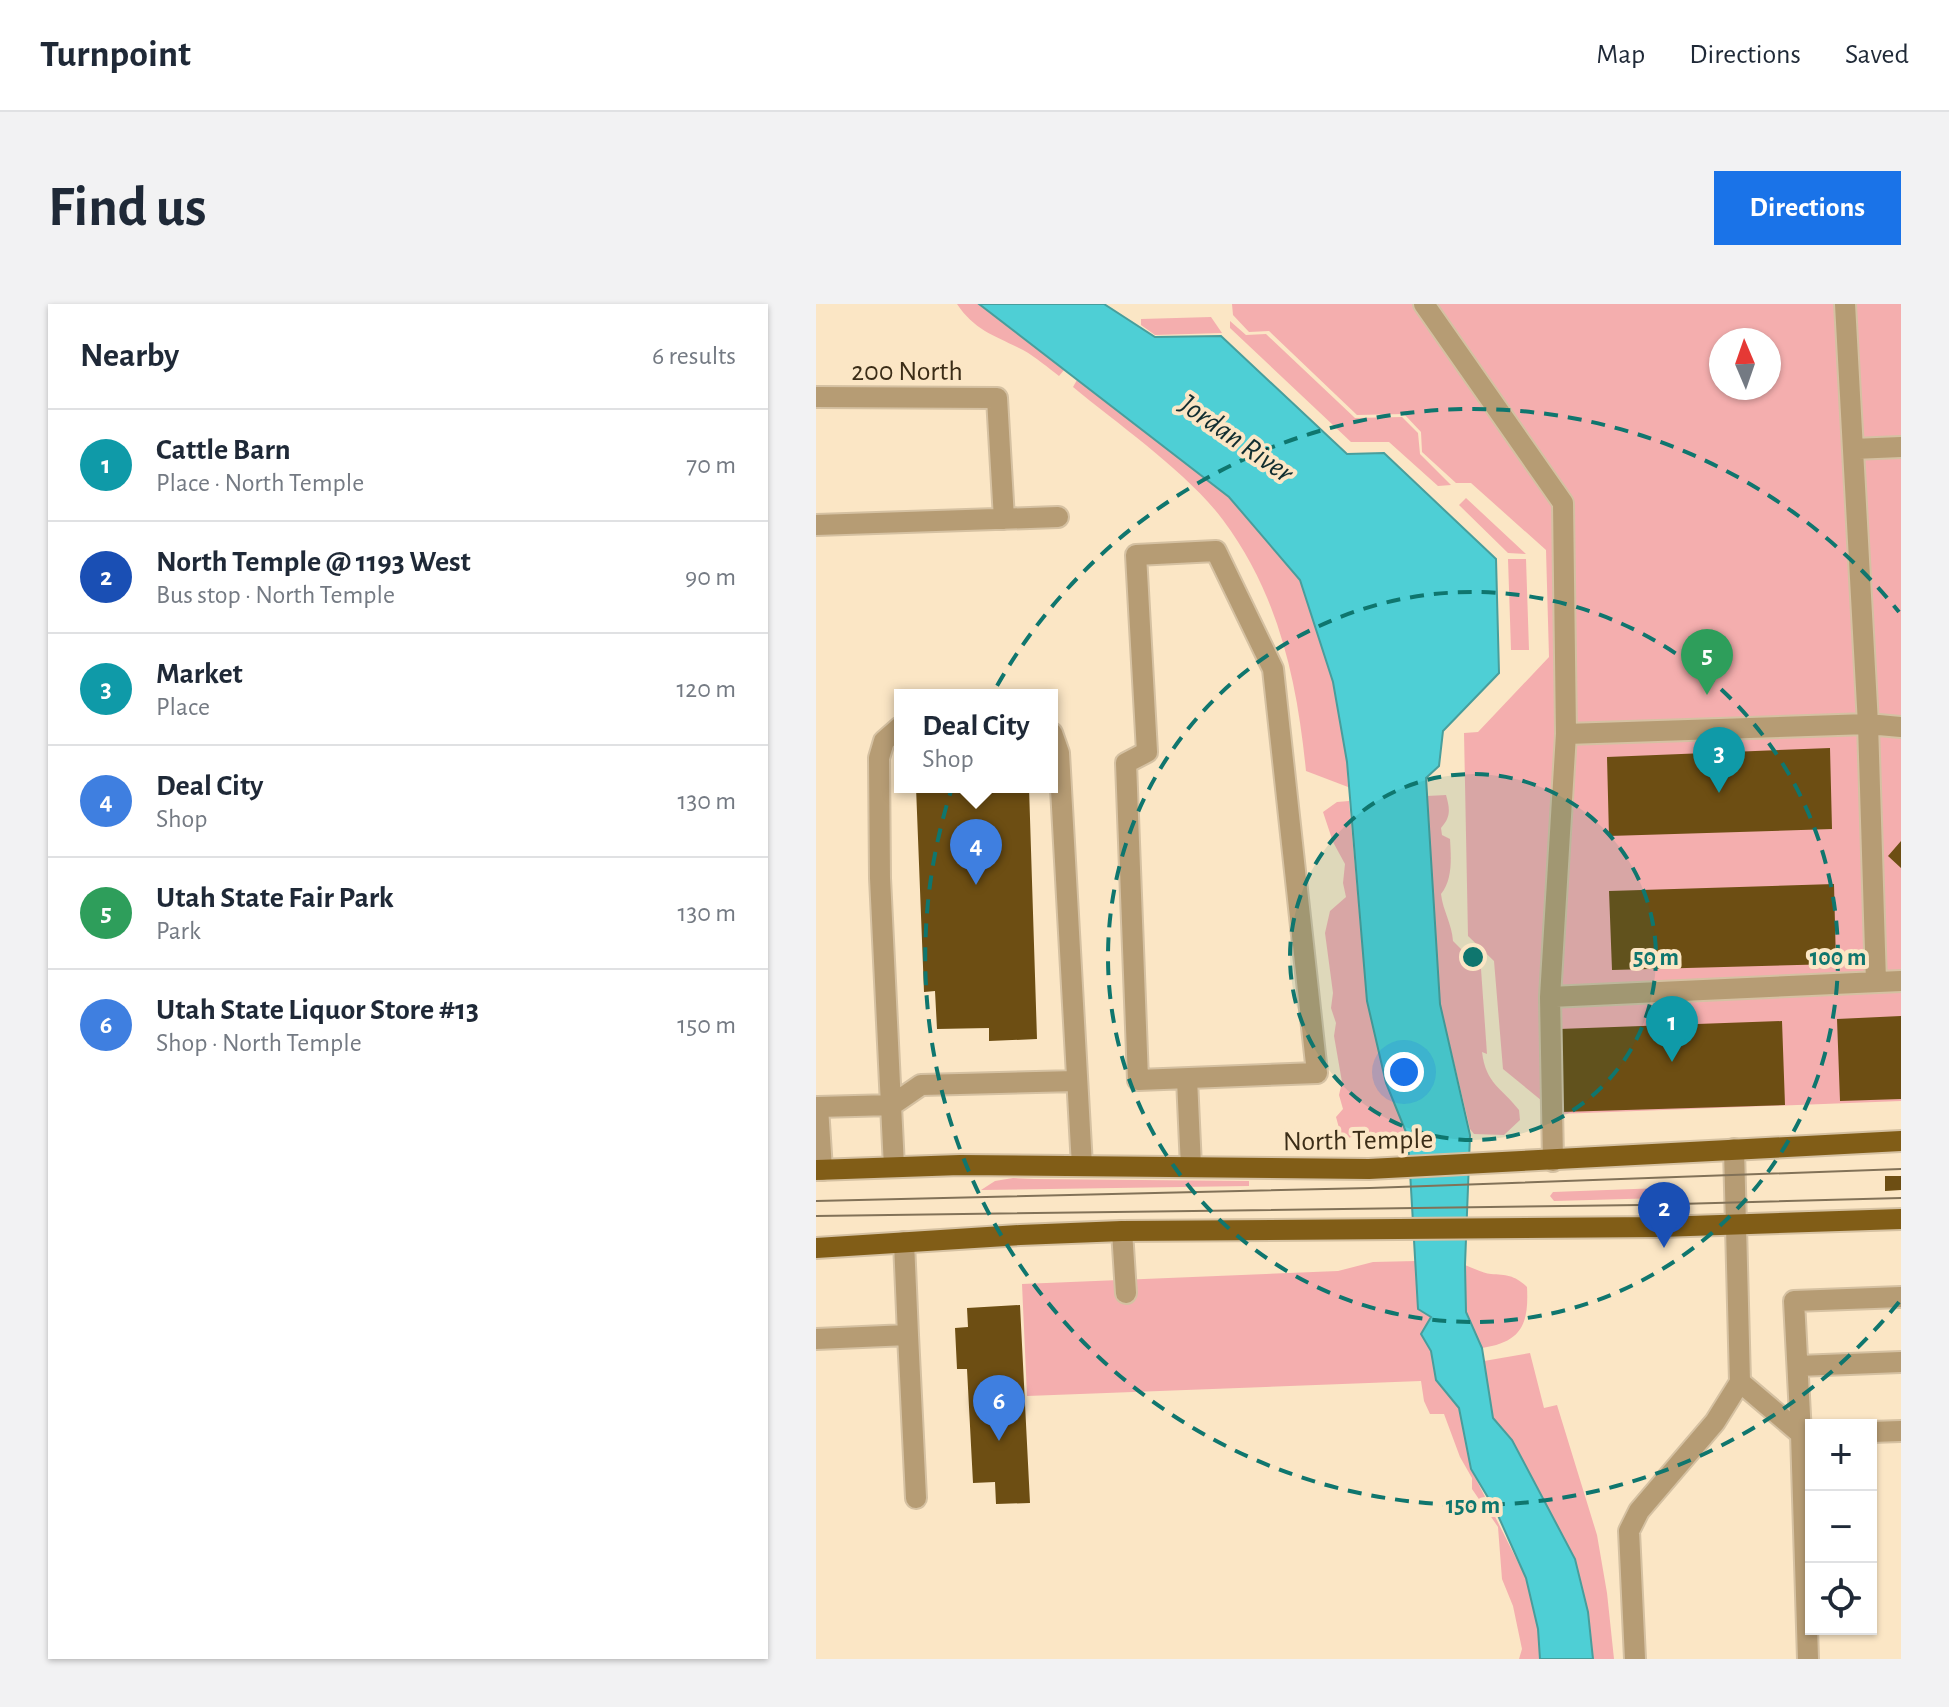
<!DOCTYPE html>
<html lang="en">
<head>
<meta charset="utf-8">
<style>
	body { margin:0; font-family:"Alegreya Sans",sans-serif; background:#f2f2f3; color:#1f2937 }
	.controls { position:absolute; right:24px; bottom:24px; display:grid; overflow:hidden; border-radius:0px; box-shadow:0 2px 6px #0004 }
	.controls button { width:72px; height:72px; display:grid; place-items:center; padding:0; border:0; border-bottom:2px solid #e0e1e3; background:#fff; color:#1f2937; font:40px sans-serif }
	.compass { position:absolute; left:893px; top:24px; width:72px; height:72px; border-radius:50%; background:#fff; box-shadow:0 2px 6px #0004; rotate:358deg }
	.you { position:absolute; left:588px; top:768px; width:28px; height:28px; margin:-20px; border:6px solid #fff; border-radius:50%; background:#1a73e8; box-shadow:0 0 0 12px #1a73e833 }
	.badge { display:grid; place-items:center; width:52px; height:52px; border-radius:50%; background:#1a73e8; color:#fff; font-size:26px; font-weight:700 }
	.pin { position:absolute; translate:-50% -66px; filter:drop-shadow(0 2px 4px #0008) }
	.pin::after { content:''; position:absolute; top:42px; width:28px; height:24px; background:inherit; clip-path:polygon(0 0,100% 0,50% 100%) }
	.popup { position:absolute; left:78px; top:385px; width:164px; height:104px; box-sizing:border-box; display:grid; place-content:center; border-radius:0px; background:#fff; filter:drop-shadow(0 2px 6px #0005); font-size:26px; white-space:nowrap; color:#747a83 }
	.popup b { font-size:30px; color:#1f2937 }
	.popup::after { content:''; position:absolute; left:50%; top:100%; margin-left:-16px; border:16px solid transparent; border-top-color:#fff }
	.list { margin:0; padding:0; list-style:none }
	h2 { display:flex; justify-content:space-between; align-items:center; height:104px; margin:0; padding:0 32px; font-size:34px }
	h2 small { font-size:26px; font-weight:400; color:#747a83 }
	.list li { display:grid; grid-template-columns:52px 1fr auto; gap:24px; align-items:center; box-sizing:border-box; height:112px; padding:0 32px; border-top:2px solid #e0e1e3 }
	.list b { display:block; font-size:30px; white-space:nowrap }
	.list p { margin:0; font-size:26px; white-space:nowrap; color:#747a83 }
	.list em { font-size:26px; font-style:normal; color:#747a83 }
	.icon { flex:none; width:44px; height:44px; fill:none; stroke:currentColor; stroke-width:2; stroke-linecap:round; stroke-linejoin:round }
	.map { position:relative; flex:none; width:1085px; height:1355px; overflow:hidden; border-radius:0px }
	header { display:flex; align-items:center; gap:48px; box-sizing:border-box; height:112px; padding:0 40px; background:#fff; border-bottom:2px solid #e0e1e3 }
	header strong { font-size:38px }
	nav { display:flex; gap:44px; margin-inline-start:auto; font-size:28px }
	.intro { display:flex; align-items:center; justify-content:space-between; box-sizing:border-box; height:192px; padding:0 48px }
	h1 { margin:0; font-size:56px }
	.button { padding:20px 36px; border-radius:0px; background:#1a73e8; color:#fff; font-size:28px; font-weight:700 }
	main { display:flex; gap:48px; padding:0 48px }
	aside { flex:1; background:#fff; border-radius:0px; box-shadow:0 2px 6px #0004 }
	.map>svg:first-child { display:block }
</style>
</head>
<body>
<header>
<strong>Turnpoint</strong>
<nav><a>Map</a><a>Directions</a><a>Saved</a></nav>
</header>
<div class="intro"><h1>Find us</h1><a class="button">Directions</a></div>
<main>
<aside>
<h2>Nearby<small>6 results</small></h2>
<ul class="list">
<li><span class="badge" style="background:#0f9aa8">1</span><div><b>Cattle Barn</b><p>Place · North Temple</p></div><em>70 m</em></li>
<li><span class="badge" style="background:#1a4fb4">2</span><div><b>North Temple @ 1193 West</b><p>Bus stop · North Temple</p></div><em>90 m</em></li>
<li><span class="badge" style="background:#0f9aa8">3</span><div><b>Market</b><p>Place</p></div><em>120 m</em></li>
<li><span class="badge" style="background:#3f7fe0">4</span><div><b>Deal City</b><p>Shop</p></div><em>130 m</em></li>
<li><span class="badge" style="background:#2e9e5b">5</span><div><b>Utah State Fair Park</b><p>Park</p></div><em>130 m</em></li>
<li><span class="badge" style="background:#3f7fe0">6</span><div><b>Utah State Liquor Store #13</b><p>Shop · North Temple</p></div><em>150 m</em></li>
</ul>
</aside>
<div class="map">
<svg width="1085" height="1355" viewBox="0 0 1085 1355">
	<rect width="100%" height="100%" fill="#fbe6c5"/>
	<path fill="#f4aeae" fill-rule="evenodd" d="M141,0h22l85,66 -5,6c-11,-8 -23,-19 -36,-26 -27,-14 -48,-19 -66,-46z
		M416,0h669v797l-343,13 -55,-45 -9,-108 -26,-25 -4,-203 14,-1 71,-75 -3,-107 -75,-67h-15l-34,-31 -1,-20 -17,-18 -47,1 -88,-84 -20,1 -16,-17zM905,36h48v48h-48z
		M395,13l11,16 -67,2 -14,-10v-6z
		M414,17l16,14 20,-1 89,84 47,-1 16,16 2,21 31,31 -13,1 -49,-44h-38l-121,-114z
		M261,76l152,117 71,83 33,102 14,80 1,25 -42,-16c-9,-90 -27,-176 -83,-251 -35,-47 -104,-95 -150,-133z
		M650,194l60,56 -18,-1 -49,-48z
		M692,255h18l3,91h-18z
		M630,491c4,14 5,22 -5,33l1,7 8,4c1,18 3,40 -9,55 2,17 11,30 12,47l28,28 6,85 -5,-2c4,32 19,35 37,58l1,10 -16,15 -30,-1 -4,-5 -30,-125 -13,-208z
		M533,497l18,200 19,82 22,54c-23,-6 -44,-3 -66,2l-6,-22 7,-8 -4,-14 3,-13 -8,-46 2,-13 -5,-15 2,-15 -8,-60 5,-22 16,-14 -3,-14 2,-19 -12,-22 -10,-30 14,-10z
		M197,874l21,1 215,2v5l-268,4 14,-9z
		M845,884l3,3 -2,7 -108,3 -4,-5 3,-4z
		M600,957l2,48 13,7 -10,18 10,17 5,29 23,28 12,61 55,109 12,51 2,30h-21l3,-10 -9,-43 -11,-27 -4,-52 -26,-38v-11l-12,-21 -16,-43h-14l-6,-13 -3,-20 -394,15 -5,-112 316,-13 35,-9z
		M649,961c8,3 17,8 26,9 15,1 24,1 36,13 2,38 -6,55 -45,61l-16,-36z
		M714,1049l14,55 13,-3 40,130 10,58 7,66h-21l-5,-47 -13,-53 -63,-119 -19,-22 -9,-57z"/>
	<path fill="#4ecfd5" stroke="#489e9c" stroke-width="2" d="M163,0h125l51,33 66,-1 126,118 37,-1 112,106 3,114 -56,58 -4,35 -13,12 14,226 30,131 -5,130 1,47 16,36 11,70 19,22 63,119 13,53 5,47h-53l-2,-30 -12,-51 -30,-67 -25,-42 -12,-61 -23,-28 -5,-29 -10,-17 10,-17 -13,-8 -10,-172 -22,-54 -19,-82 -20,-239 -14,-80 -33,-102 -71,-83z"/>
	<path fill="#6d4e13" d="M1014,444l2,81 -223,7 -2,-79z
		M100,483h113l8,252 -48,2v-13l-52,1 -2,-38 -11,1z
		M1085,537v27l-13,-12z
		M1018,580l2,80 -224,6 -3,-79z
		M1085,712v83l-61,2 -3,-82z
		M966,717l3,84 -224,7 -2,-83z
		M1069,872h16v14l-16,1z
		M204,1001l10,198 -34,1 -1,-22 -22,1 -6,-114h-10l-2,-41 13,-1 -1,-19z"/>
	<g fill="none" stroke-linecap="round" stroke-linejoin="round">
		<g stroke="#d5c1a2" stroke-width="24">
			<path id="minor" d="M608,0l139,199 3,231 -16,263 3,164
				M0,93l181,1 7,121
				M1037,145l48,-2
				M0,221l242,-8
				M400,247l57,118 44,404 -179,7 -12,-317 21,-11 -11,-197z
				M236,429l7,20 23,413
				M750,430l302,-10 -23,-420
				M1060,678l-8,-258 33,3
				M734,693l351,-16
				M371,775l4,88
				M0,803h2l4,63
				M2,803l74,-2 29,-20 155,-4
				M918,845l6,233
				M78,863l-14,-289 -1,-120 5,-17 16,-14
				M306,927l4,62
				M92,1031l8,163
				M0,1035l92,-4 -4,-93
				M982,1062l103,-4
				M924,1078l61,52h7
				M1055,1128l30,-1
				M819,1355l-6,-128 10,-20 76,-89 25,-40
				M992,1355l-7,-225 -7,-133 107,-4"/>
		</g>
		<g stroke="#d5c1a2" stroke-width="24">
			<path id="major" d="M0,866l144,-5 409,4 532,-28
				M0,944l204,-13 102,-4 538,-4 241,-8"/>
		</g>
		<use href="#minor" stroke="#b69c74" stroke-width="20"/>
		<use href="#major" stroke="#815d17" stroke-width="20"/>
		<path stroke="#827258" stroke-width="2" d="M0,897l554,-13 531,-19
			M0,912l825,-11 260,-7"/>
	</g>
	<circle cx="657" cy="653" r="183" fill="#0f766e" fill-opacity=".12"/>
	<g fill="none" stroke="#0f766e" stroke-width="4" stroke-dasharray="14 10">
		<circle cx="657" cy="653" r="183"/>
		<circle cx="657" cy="653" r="365"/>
		<path d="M1083 998A548 548 0 1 1 1083 308"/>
	</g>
	<g text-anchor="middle" stroke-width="8" stroke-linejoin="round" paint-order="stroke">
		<g font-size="28" fill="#3b2d17" stroke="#fbe6c5">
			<text x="91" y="76">200 North</text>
			<text transform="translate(542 835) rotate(-1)" y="10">North Temple</text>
		</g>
		<g font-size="30" font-style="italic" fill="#122e30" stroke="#fbe6c5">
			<text transform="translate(421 134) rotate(35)" y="10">Jordan River</text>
		</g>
	</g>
	<circle cx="657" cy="653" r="12" fill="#0f766e" stroke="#fbe6c5" stroke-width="4"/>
	<g font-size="24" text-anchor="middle" font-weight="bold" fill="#0f766e" stroke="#fbe6c5" stroke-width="8" stroke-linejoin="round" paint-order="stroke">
		<text x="840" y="661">50 m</text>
		<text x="1022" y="661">100 m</text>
		<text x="657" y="1209">150 m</text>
	</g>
</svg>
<div class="controls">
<button>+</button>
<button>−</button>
<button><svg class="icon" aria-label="locate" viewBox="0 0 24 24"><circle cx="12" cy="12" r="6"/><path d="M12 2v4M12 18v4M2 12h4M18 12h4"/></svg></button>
</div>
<svg class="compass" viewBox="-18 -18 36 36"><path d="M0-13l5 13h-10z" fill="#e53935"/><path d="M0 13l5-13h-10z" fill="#747a83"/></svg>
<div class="you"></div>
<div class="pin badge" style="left:856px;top:758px;background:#0f9aa8">1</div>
<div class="pin badge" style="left:848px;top:944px;background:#1a4fb4">2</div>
<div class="pin badge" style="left:903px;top:489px;background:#0f9aa8">3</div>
<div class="pin badge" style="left:160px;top:581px;background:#3f7fe0">4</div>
<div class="popup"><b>Deal City</b>Shop</div>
<div class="pin badge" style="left:891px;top:391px;background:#2e9e5b">5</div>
<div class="pin badge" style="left:183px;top:1137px;background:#3f7fe0">6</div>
</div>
</main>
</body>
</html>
